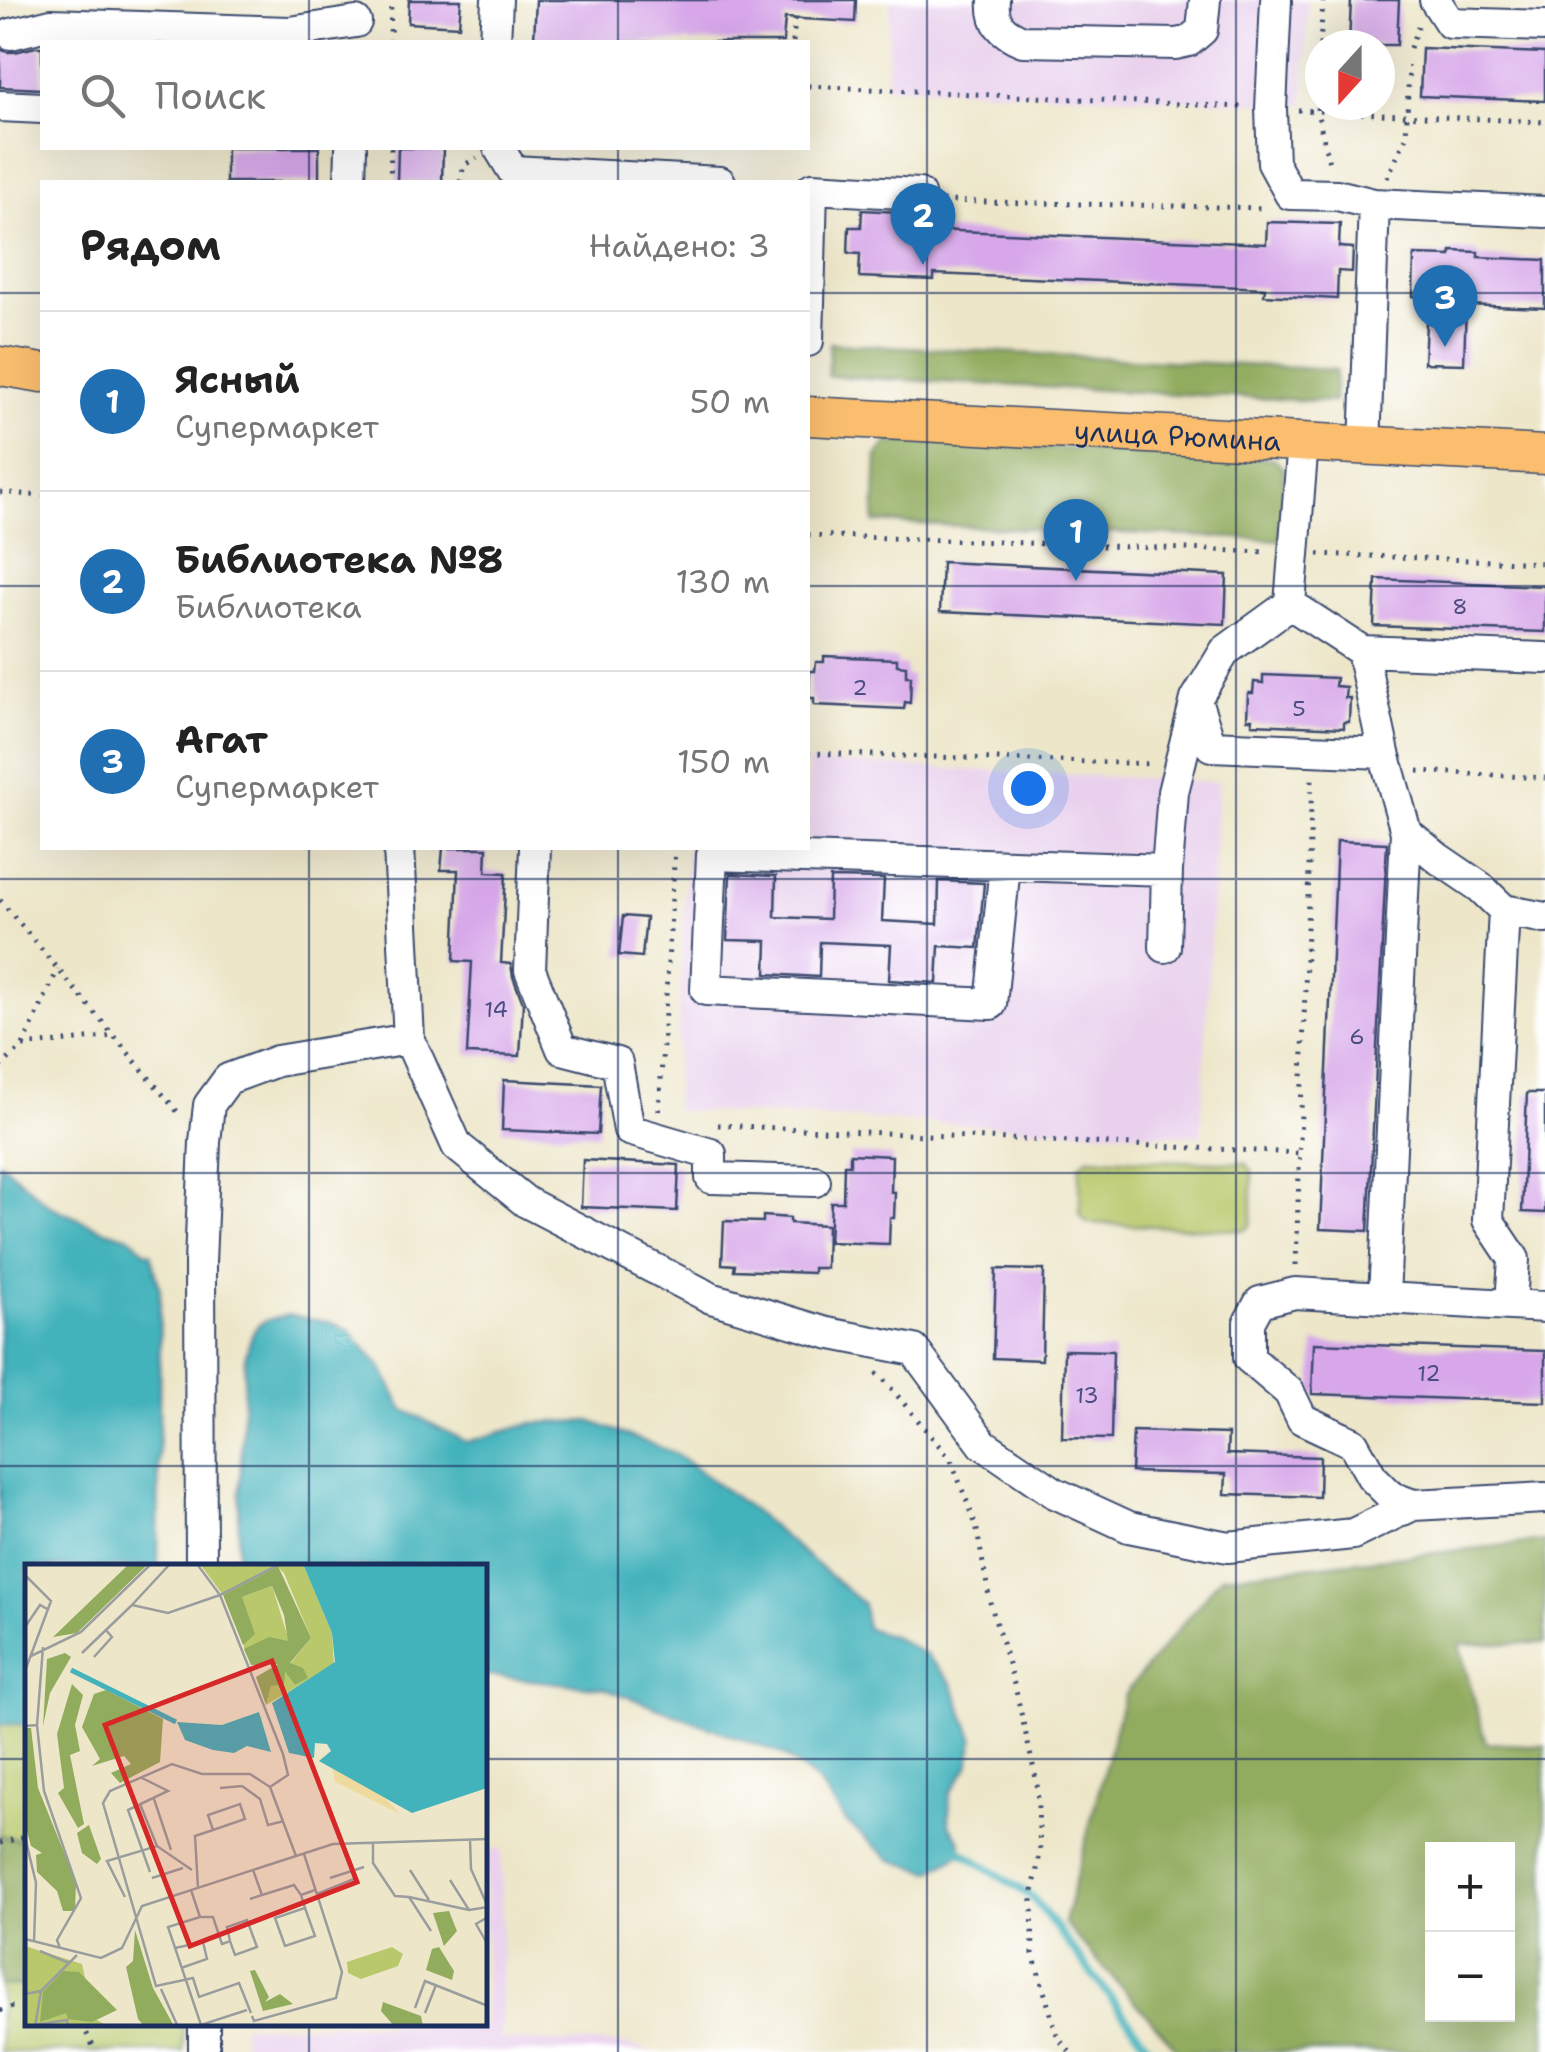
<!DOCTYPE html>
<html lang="ru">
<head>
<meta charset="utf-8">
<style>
	body { margin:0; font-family:"Shantell Sans",sans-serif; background:#f2f2f2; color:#222 }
	.controls { position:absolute; right:30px; bottom:30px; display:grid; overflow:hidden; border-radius:0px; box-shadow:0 10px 40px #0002 }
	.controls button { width:90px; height:90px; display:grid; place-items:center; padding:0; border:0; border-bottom:2px solid #e0e0e0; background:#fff; color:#222; font:50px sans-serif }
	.compass { position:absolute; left:1305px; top:30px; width:90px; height:90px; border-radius:50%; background:#fff; box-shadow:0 10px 40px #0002; rotate:201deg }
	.you { position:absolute; left:1028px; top:788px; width:35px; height:35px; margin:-25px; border:8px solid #fff; border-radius:50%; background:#1a73e8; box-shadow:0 0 0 15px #1a73e833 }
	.badge { display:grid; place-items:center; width:65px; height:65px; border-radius:50%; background:#1f6fb2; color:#fff; font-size:32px; font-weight:700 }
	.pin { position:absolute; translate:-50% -82px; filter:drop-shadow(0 2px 5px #0008) }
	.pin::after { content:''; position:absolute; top:52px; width:35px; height:30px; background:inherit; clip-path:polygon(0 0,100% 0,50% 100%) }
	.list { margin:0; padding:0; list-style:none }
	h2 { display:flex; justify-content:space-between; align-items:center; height:130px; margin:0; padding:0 40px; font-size:42px }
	h2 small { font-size:32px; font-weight:400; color:#767676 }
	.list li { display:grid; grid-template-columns:65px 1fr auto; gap:30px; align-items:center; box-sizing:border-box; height:180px; padding:0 40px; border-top:2px solid #e0e0e0 }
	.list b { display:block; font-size:38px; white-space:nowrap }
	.list p { margin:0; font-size:32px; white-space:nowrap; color:#767676 }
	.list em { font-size:32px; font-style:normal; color:#767676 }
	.icon { flex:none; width:55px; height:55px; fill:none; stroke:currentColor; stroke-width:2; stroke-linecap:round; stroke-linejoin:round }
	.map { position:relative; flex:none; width:1545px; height:2052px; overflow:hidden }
	.search { position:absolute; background:#fff; box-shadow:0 10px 40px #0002; left:40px; top:40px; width:770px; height:110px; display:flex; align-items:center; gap:25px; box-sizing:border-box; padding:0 35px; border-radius:0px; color:#767676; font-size:38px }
	.panel { position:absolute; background:#fff; box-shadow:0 10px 40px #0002; left:40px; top:180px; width:770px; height:670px; border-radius:0px }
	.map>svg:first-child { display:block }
</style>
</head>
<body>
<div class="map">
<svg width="1545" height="2052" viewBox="0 0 1545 2052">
	<rect width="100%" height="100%" fill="#fff"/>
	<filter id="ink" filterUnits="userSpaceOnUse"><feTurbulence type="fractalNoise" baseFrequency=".01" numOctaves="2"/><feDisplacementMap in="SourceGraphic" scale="20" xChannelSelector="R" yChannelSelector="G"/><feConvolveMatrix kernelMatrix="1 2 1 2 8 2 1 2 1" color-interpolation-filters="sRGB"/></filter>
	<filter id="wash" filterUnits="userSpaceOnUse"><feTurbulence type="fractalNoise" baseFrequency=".0048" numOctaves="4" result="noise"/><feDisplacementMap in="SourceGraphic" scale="40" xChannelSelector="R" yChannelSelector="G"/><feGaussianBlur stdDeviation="2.25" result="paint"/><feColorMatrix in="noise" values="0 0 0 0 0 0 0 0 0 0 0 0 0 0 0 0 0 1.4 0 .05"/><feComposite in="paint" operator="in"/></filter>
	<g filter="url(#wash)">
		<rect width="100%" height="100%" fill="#ede6c9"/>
		<path fill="#e9d1ed" d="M890,0h418l-4,105 -418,-19z
			M808,762l410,20 -17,354 -527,-26 13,-262h121z
			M485,1849h17l-1,191 117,4 39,8h-415v-27l243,-1z"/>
		<path fill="#b8c86a" stroke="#6a7c64" stroke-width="2.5" d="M1087,1158l159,5 6,8v51l-4,6 -7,2 -154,-7 -7,-9v-49z
			M0,1724h27v118l-27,-7z
			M0,1985h27l1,39 155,1v27h-183z"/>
		<path fill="#92ac5e" stroke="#566e5e" stroke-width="2.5" fill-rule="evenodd" d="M830,343l506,27 -2,32 -506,-26z
			M889,441l384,17 11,11 -3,71 -407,-18 3,-66z
			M1545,1541v102l-86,1 27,99 59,3v306h-365l-116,-129 60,-228 98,-119zM1432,1850h76v164h-76z
			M0,1835l27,7v143h-27z"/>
		<path fill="#42b2bb" stroke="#2e708c" stroke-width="2.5" d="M0,1162l50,44 49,22 31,9 16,15 5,1 9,37 -2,277h-130l-1,157h-27z
			M289,1315l40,7 20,8 33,38 21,41 64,33 66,-19 57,-2 85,32 76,56 112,95 3,24 26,8 34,19 26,28 22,57 -6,27 -18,26 -1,32 12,16 -2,14 -28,17 -40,-12 -45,-38 -28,-40 -36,-28 -177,-66 -120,-13v-108h-248l8,-210c10,-33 9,-35 44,-42z"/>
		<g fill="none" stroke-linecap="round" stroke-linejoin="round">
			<path stroke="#42b2bb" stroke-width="8" d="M953,1846l79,51 121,155"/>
		</g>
		<g id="blocks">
			<path fill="#d7a7e9" d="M409,0h52l-2,26 -51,-3z
				M536,0h320l-1,22 -70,-4 -2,24h-179l-70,-3z
				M1351,0h48l-2,45h-48z
				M36,47h6v42l-42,-2v-38l7,3h8z
				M1422,48l123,5v48l-125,-5z
				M226,148h93v34h-93z
				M398,148h45l-1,34h-45z
				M933,206h4l-1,24 330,14 1,-22 73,2 -1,23 14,1 -1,24 -14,-1 -1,28 -73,-4 1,-7 -331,-14v6l-75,-3 1,-23 -12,-1 1,-26h12l1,-17 56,3 9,-2z
				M1451,251l27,1v5l67,3v48l-79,-3 -2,59 -40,-1 3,-60h-4v-6l-10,-1 1,-41 37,1z
				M942,562l285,13 -2,49 -285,-12z
				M1376,579l169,7v46l-171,-6z
				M824,656l73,3v6l9,1v10h5l-1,27 -5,-1 -1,7 -90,-4v-7h-5l1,-27h5l1,-9h8z
				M1263,675l73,3 -1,8 11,1 -1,11h5l-1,24h-5v6l-92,-4v-5h-5l1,-26h5l1,-11 9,1z
				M1337,841l50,2 -19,388 -48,-2z
				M443,848h44l-1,24 20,1 -5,90 10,1 2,13 10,26 -3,53 -53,-2 5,-92 -18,-1 4,-91h-17z
				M730,874l46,2 -1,41 54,2 1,-41 54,1 -2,42 56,3 1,-43 45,2 -6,65 -39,-2 -2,37 -48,-3 2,-35 -71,-3 -1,35 -53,-3 1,-33 -40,-1z
				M623,916l23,2 -4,39 -23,-2z
				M504,1080l97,5 -3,49 -96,-4z
				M1527,1093h18v120l-23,-1z
				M850,1154l42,2 -1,36h4l-1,26h-4l-1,26 -60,-2 2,-40h12l1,-37h6z
				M583,1160l96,5 -2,46 -96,-4z
				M763,1216l27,2v5l37,2 -1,43h-13v5l-79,-3 1,-5 -13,-1 2,-43 39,1z
				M996,1269l48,1 -2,90 -49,-2z
				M1314,1343l231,8v51l-233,-8z
				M1064,1350l49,1 -2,88 -49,-1z
				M1133,1431l95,3 -1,20 93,3 -1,40 -94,-3 1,-20 -95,-2z"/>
		</g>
	</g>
	<g filter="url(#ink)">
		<use href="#blocks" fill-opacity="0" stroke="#3a4a6e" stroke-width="2.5"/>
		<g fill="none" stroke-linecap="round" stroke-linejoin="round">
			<g stroke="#3a4a6e" stroke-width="34">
				<path id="minor" d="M994,0c-2,23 8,33 29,41l153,3 13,-3 13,-11 3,-30
					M1276,0l-5,109 2,54 17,31 47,1 37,9 -9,242
					M1435,0l15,23 95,3
					M11,34l40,-10 239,8 66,-10
					M495,42l2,-42
					M0,106l42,2
					M499,148l14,23 207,11
					M350,182l1,-34
					M1374,204l171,8
					M808,341l4,-153 107,6
					M1290,604l72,47 22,102 22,79 33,27 41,28 24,23 41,8
					M1362,651l183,7
					M1196,700l15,46 173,7
					M535,848l-5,122 32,79 55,14 12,67 82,24v24l104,3
					M1005,865l-14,139 -285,-14 6,-135 455,15 6,-78 23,-93 29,-48 65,-47 13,-162
					M1504,910l-16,310 26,39 -3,44
					M1165,947l2,-77
					M409,1039l48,107 69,56 185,96 116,35 87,17 69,94 72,49 74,34 99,20 125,-13 60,-29 132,-7
					M1384,1297l22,-465
					M1413,1505l-21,-8 -20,-20 -19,-34 -51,-24 -13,-27 -40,-34v-36l11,-20 35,-9 250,14
					M201,1567l-1,-304 5,-121 4,-37 19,-26 49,-18 132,-22 -10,-191
					M204,2024v28"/>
			</g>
			<g stroke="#3a4a6e" stroke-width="41">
				<g id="major">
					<path d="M0,366l42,7"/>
					<path id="s1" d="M808,416l737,39"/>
				</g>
			</g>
			<path stroke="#3a4a6e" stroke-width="5" stroke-dasharray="2.5 8" stroke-linecap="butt" d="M390,42l1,-42
				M793,42l2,-24
				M1320,45l3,-45
				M1410,48l8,-22
				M1320,55l-3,56 13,57
				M808,86l434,21
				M1298,110l247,12
				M1387,178l19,-40 3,-72
				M390,182l1,-34
				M460,182l4,-17 13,-7
				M942,201l324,7
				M0,492l42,4
				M808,535l459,17
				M1318,554l227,9
				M808,753l345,11
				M1418,771l127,7
				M0,900l181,216
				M23,1046l91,-10
				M0,1067l23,-21 35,-77
				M659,1111l16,-263
				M718,1125l581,28
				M1296,1265l16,-489
				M876,1373l10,9 65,78 25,65 14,77 26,89 21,92 3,70 -8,44 1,57 25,84 12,14
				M0,1843l28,-7
				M0,2011l12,-4 16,1
				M82,2024l14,28"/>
			<use href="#minor" stroke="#fff" stroke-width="30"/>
			<use href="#major" stroke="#fabe6e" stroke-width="38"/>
		</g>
	</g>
	<path fill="none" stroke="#1b2f5e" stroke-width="2.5" stroke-opacity="0.55" d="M309,0v42M618,0v42M927,0v2052M1236,0v2052M309,148v34M618,148v34M0,293h42M808,293h737M0,586h42M808,586h737M309,848v719M618,848v1204M0,879h1545M0,1173h1545M0,1466h1545M0,1759h28M485,1759h1060M309,2024v28"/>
	<g text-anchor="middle" stroke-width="8" stroke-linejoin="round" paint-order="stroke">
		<g font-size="22" fill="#4a4d81">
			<text x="1460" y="614">8</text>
			<text x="860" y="695">2</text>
			<text x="1299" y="716">5</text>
			<text x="496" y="1017">14</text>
			<text x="1357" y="1044">6</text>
			<text x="1429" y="1381">12</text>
			<text x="1087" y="1403">13</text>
		</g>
		<g font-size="28" fill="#1b2f5e" stroke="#fff">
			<text dy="10" stroke="none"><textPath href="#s1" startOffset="370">улица Рюмина</textPath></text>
		</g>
	</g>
	<g transform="translate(25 1564)">
		<rect width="462" height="462" fill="#ede6c9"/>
		<path d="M175,0h103l29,69 2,32 -68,40 5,-20 14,-13 10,13 13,-7 -18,-14 21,-26 -27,-65 -7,-7 -54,29zM247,22l17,55 -45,8 -2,-52zM0,382l57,18 12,54 13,8h-82zM367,383l11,7 -5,12 -37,13 -13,-6 -1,-11z" fill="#b8c86a"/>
		<path d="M104,0h19l-71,69 -24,4zM253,2l33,72 -21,25 13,5 5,10 -13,7 -10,-13 -1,12 -13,2 -5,19 -10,-28 22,-13 -27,1 -7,-16 25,-12 19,4 -4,-26 -12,-29 -30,11 13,37 -12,11 -20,-50zM40,89l6,4 -21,36 -7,33 4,-67zM47,120l11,11 -8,30 5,26 -10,4 14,69 -6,4 -20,-35 6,-5 -7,-54zM81,126l57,29 -3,43 -40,21 -9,-10 20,-9 -7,-8 -32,10 8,-7 -18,-32 12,-33zM0,164h6l7,60 38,94 -1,29h-12l-6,-20 -20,-19 -1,-17 6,-2 -11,-7 -6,-22zM64,261l12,34 -4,5 -15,-11 -5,-20zM424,347l8,20 -13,15 -11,-33zM110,366l18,58 21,38h-30l-6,-7 -12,-52 7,-6zM414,383l15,24 -2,9 -26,-10 6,-21zM230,406l14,27 -4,5 15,-8 13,10 -30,7 -13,-40zM38,407l16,1 38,38 -25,12 -24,-3 -2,-6 -26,9 3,-30zM358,438l38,14 2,10h-29l-13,-15z" fill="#92ac5e"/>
		<path d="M307,203l47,25 21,22 -65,-32z" fill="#eeda9e"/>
		<path d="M278,0h184v224l-75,25 -93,-52 12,-10 -4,-7 -12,-1 -1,15 -25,-5 -17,-50 63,-41 -3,-29zM234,148l12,40 -24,-6 -13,7 -21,-3 -28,-10 -8,-18 45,3z" fill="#42b2bb"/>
		<path fill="none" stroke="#42b2bb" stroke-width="5" d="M46,106l105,52"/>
		<path fill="none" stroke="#999d9e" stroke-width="2.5" d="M145,0l-38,41 36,8 52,-18 60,-31M172,0l23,31 63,159 5,21 -18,12 26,69M0,11l26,26 -26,70M0,63l15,-22 9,5M57,89l50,-48M6,92l50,-24 70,-68M69,93l18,-20 -7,-8M12,161l7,66 37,107 -24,42 3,8M0,162l12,-1 6,-78M117,214l26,13 -40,19 22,62M195,224l22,-2 18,13 8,26 16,-4M129,235l17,51M115,240l17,42M0,273l11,46 -2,58M348,279v20l22,33 14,1 22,34M385,306l19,30M127,314l31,-10M305,314l34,-11M425,316l19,30M173,324l-3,-52 18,-6 32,-11 -5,-15 -32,11 5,15M166,326l9,27h13l9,27 8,-3 5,14 22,-8 -10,-27 -20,7 3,14M292,330l37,-15M237,331l32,-10 7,10 14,-5M276,331l4,13 -30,10 10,28 30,-10 -10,-28M100,333l-18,-36 50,-15 35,24M384,333l60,13 19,-3 -17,-38 -1,-30M225,335l12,-4 -9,-25M175,353l-32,10 33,98 46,-15M463,353l-12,7 12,21M0,375l76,19 21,-10 20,-42 191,-62 155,-5M150,384l28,-6 4,17 -26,9M15,387l29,12M136,425l17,38M0,430l16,-3 36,-36M390,444l10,-27 63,25M226,449l-12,-30 -40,14 -6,-19 -37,8 -53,-183 7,-12 62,-27 30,10h48l20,13M400,449l11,-28M227,452l2,5 82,-23 6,-26 -38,-118M10,461l32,-5 1,7M10,463l6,-36"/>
		<path fill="#d62828" fill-opacity="0.15" stroke="#d62828" stroke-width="5" d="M247,97l85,221 -167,64 -85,-221z"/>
		<rect width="462" height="462" fill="none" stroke="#1b2f5e" stroke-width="5"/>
	</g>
</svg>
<div class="controls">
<button>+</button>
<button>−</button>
</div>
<svg class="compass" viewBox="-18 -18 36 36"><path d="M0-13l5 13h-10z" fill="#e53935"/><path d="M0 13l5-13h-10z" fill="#767676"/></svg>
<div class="you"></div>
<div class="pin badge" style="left:1076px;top:581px">1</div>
<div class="pin badge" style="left:923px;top:265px">2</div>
<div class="pin badge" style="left:1445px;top:347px">3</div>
<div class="search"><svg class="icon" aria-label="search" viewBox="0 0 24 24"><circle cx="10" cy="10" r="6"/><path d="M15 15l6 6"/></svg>Поиск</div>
<section class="panel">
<h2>Рядом<small>Найдено: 3</small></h2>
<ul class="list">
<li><span class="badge">1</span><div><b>Ясный</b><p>Супермаркет</p></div><em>50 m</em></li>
<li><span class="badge">2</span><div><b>Библиотека №8</b><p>Библиотека</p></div><em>130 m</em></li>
<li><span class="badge">3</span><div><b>Агат</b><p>Супермаркет</p></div><em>150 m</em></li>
</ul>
</section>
</div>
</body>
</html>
